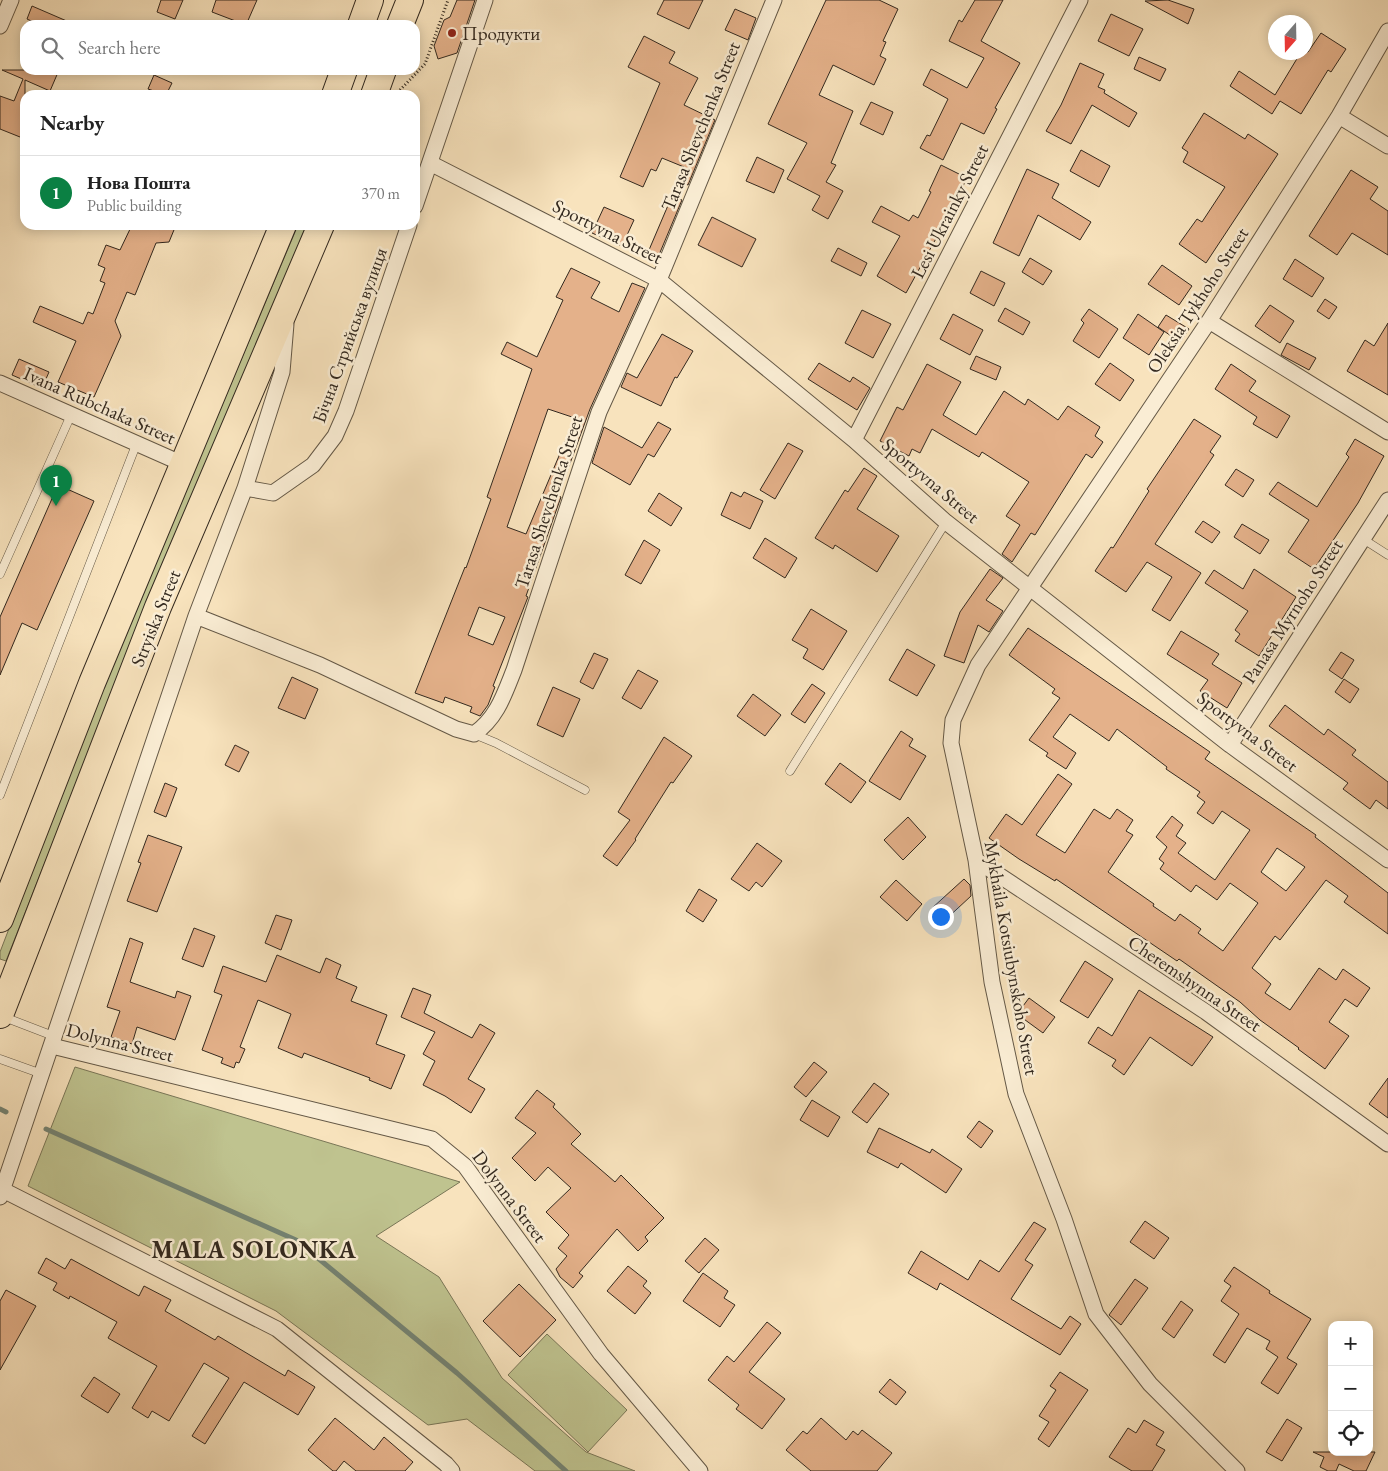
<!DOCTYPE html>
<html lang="en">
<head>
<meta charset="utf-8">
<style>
	body { margin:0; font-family:"EB Garamond",serif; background:#f2f2f2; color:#222 }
	.controls { position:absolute; right:15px; bottom:15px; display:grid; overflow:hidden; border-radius:10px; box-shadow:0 2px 12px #0003 }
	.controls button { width:45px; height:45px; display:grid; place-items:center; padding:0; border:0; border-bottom:1px solid #e0e0e0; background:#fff; color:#222; font:25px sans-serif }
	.compass { position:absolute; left:1268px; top:15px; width:45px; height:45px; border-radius:50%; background:#fff; box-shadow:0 2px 12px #0003; rotate:200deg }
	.you { position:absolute; left:940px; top:916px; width:18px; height:18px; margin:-12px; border:4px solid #fff; border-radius:50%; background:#1a73e8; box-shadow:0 0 0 8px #1a73e833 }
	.badge { display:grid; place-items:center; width:32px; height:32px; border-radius:50%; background:#0b8043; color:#fff; font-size:16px; font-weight:700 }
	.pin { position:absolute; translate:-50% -41px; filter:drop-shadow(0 1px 2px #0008) }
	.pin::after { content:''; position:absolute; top:26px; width:18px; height:15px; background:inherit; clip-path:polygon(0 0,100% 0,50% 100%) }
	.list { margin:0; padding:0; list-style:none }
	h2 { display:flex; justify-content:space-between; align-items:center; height:65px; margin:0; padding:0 20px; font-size:21px }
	h2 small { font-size:16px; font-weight:400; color:#767676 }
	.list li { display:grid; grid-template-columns:32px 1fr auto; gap:15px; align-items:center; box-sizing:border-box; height:75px; padding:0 20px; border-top:1px solid #e0e0e0 }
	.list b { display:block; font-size:19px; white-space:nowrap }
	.list p { margin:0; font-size:16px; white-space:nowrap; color:#767676 }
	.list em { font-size:16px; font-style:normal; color:#767676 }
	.icon { flex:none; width:28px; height:28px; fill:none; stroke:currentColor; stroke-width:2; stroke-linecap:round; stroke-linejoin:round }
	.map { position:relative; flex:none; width:1388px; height:1471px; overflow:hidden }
	.search { position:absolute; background:#fff; box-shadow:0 2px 12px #0003; left:20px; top:20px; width:400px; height:55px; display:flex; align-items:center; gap:12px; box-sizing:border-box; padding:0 18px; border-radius:15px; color:#767676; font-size:19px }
	.panel { position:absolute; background:#fff; box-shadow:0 2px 12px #0003; left:20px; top:90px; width:400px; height:140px; border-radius:15px }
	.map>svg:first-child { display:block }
</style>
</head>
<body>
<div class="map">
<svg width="1388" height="1471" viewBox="0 0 1388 1471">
	<rect width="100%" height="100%" fill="#f8e3bd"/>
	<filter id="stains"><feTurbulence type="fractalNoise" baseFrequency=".004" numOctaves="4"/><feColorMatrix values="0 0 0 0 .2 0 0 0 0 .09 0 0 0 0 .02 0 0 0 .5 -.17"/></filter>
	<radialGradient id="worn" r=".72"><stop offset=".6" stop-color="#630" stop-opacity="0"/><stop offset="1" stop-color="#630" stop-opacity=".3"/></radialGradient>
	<path fill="#bfc38f" stroke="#797657" d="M298,225h10l-204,488 -98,248 -6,-2v-7l93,-242z
		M75,1067l385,115 -84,54 63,41 63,101 84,74 49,19h-100l-68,-52 -39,6 -152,-114 -248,-125z
		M547,1334l80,76 -39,42 -80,-77z"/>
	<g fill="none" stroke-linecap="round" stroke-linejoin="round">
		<path stroke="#748373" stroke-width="5" d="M0,1109l6,3
			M46,1129l250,111 161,133 109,98"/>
	</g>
	<path fill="#e4b18a" stroke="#33291f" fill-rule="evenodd" d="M161,0h22l-8,19 -18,-7z
		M216,0h41l-11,25 -34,-13z
		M457,0h18l-18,53 -19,6 -4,-13 10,-26 6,-3z
		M664,0h39l-14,29 -32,-15z
		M826,0h53l19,9 -15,32 3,1 -6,14 6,3 -12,26 -41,-20 -14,30 34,16 -22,52 5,2 -10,17 17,9 -15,28 -16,-9 8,-14 -33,-17 20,-36 -39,-19z
		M975,0h28l-22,41 39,22 -25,45 2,1 -13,25 -23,-11 -18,37 -23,-12 7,-13 3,1 18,-37 -25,-14 8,-16 36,19 17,-30 -35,-17 10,-21 3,2z
		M1168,0l26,9 -6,15 -43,-23z
		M32,6l44,19h-36l-13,-6z
		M735,9l21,9 -8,22 -23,-10z
		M1111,14l32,15 -14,27 -31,-15z
		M1321,33l25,16 -15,23 -3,-2 -27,44 -21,-13 -8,13 -42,-28 9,-15 36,24 26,-43h7z
		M644,36l31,16 -6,11 29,15 -14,27 31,15 -27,65 -10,-4 6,-14 -22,-9 -6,13 -5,-2 -8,18 -23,-10 40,-94 -32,-16z
		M1139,57l27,12 -6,12 -26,-12z
		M1080,63l24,11 -6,13 7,3 -1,3 33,20 -8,14 -37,-22 -21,39 -25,-13 15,-26z
		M2,70h57l-9,21 -25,-11v59l-25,-10v-33l14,5 9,-22z
		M154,75l18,8 -6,12 -18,-6z
		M871,102l22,10 -10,23 -23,-11z
		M1204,113l41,26 3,-5 30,20 -72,109 -27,-19 18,-25 5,3 23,-35 -42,-25 5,-10 -6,-4z
		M1081,150l29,16 -11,21 -29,-16z
		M757,157l27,13 -10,23 -28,-12z
		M941,165l26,13 -23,46 -38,69 -29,-17 23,-40 -28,-14 9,-16 28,15 4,-6 5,3 13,-26 -2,-1z
		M1027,169l32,15 -7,14 39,24 -11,18 -42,-25 -19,41 -26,-13z
		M1351,170l27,17 -8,12 18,12v44l-36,-22 -15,22 -28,-19z
		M672,196l10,4 -26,62 -10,-5z
		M604,207l30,13 -12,26 -30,-13z
		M712,217l44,22 -14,28 -44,-22z
		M132,225h44l-7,17 -13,1 -21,52 -8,-3 -12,29 6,15 -27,61 -36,-15 18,-41 -43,-19 7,-16 43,18 5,-12 5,2 12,-31 -5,-2 5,-13 -7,-3 8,-20 14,5z
		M838,248l29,15 -6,13 -30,-15z
		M1030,258l22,13 -9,14 -21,-13z
		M1295,259l29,19 -12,19 -29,-18z
		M1162,265l30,21 -13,19 -31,-21z
		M571,268l29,14 -9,16 28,14 13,-29 13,5 -55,121 -32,87 3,1 -35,99 2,1 -35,89 2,1 -7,18 -8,11 -10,-4 2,-5 -27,-10 -2,6 -28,-10 50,-126 1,1 25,-69 -4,-2 45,-128 -31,-15 6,-12 30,15 26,-57 -7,-3zM548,409l27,9 -49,116 -19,-7zM479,607l26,10 -12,28 -25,-10z
		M981,271l24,12 -11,23 -24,-13z
		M1325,299l12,8 -8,12 -12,-8z
		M1270,305l24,16 -14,22 -25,-17z
		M1005,308l25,14 -7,13 -25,-14z
		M1089,309l29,20 -19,29 -26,-17 11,-18 -3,-3z
		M862,310l29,14 -18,34 -28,-15z
		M953,314l30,16 -13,25 -30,-16z
		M1138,314l26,18 -15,23 -26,-17z
		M1166,315l23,14 -9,13 -22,-15z
		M1388,323v72l-41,-24 18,-31 9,6z
		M662,334l31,17 -16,27 -2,-1 -14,29 -40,-19 6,-14 10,5z
		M1287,343l29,15 -7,12 -28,-15z
		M976,356l25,11 -5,13 -26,-11z
		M19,359l30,13 -7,16 -30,-13z
		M819,363l31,19 3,-5 17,11 -13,22 -49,-31z
		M1110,363l24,17 -14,21 -25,-17z
		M927,364l34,18 -18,33 33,20 28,-44 21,14 3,-6 30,21 10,-14 32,21 -5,9 8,6 -11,16 -6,-4 -51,81 -4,-2 -19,29 -10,-8 18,-29 -14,-9 23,-34 -47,-30 -3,5 -47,-28 -12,24 -8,-4 -3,7 -29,-15 17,-34 6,3z
		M1231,364l25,17 -7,10 41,25 -13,22 -24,-14 4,-7 -42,-28z
		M1194,419l27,17 -11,16 4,3 -59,89 46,29 -31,48 -18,-11 20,-33 -25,-15 -21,30 -31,-21 16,-24 2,1 36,-57 -2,-2z
		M658,422l13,7 -17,28 -6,-3 -18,31 -38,-22 12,-36 38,21z
		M1355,439l29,17 -26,47 -44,66 -26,-17 21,-32 -40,-26 9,-12 39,25 32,-50 -3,-3z
		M788,443l15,8 -28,48 -15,-9z
		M864,468l13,8 -20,33 42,27 -22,36 -42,-27 -2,4 -18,-11 30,-48 3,2z
		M1236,469l18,11 -11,17 -18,-12z
		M58,485l36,16 -57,129 -15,-7 -22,52v-58z
		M731,492l10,5 3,-5 19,9 -13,28 -29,-14z
		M659,493l23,15 -11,18 -23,-15z
		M1203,521l17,11 -8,11 -17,-11z
		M1242,524l27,16 -9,14 -26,-17z
		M765,538l32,20 -12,20 -32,-20z
		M644,540l16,10 -19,34 -16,-9z
		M990,569l13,9 -17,22 17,11 -14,21 -11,-7 -14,38 -20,-7 16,-44z
		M1254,569l42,28 -37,59 -24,-15 5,-7 -5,-4 13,-19 -43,-28 9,-13 29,19z
		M811,609l36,22 -24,39 -20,-12 5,-9 -16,-9z
		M1028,628l182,124 -5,7 111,76 -1,2 73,56v41l-44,-32 4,-6 -22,-16 -46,60 -5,-4 -23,32 19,16 -6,9 25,17 29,-42 17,12 7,-11 27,19 -13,19 -12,-8 -16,23 20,14 -24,33 -27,-20 1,-1 -39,-28 -20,-18 -61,-43 -2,2 -121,-82 -1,2 -36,-22 -30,-21 17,-24 16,11 36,-51 14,10 -36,51 29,18 29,-44 16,10 7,-10 16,11 -7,11 7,4 -25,37 46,32 -1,2 22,15 5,-7 21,15 -3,4 25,18 35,-48 -28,-20 -13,17 -21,-15 -5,7 -31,-23 4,-6 -5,-4 8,-12 -11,-10 16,-21 11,9 -7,11 10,7 -8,10 37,27 35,-50 -28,-19 -9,13 -16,-11 8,-11 -8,-6 3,-4 -34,-23 1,-2 -50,-38 -8,12 -39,-27 -17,23 23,16 -10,16 -20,-13 2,-3 -19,-13 31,-42 -8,-5 3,-4 -46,-34zM1277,848l28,19 -19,24 -25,-19z
		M1181,631l38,23 -7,10 30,19 -15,25 -27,-17 8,-11 -41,-26z
		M907,649l28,16 -18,31 -28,-16z
		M1341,652l13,8 -12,19 -13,-9z
		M594,653l14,6 -15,30 -13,-7z
		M638,670l20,11 -17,28 -19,-11z
		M292,677l26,12 -13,30 -27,-11z
		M1344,679l15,10 -9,14 -15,-11z
		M812,684l13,9 -20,30 -14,-9z
		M553,687l27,12 -17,38 -26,-12z
		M753,694l28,21 -16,21 -28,-20z
		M1285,705l39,30 4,-6 28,21 -4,5 36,27v27l-12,-9 -6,9 -27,-20 5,-6 -79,-57z
		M901,731l12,8 -4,7 17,10 -26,44 -31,-19z
		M664,737l28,19 -19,27 -2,-1 -36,57 1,1 -19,26 -14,-10 27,-36 -12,-8z
		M235,745l14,7 -10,20 -14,-7z
		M840,763l26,19 -15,21 -26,-19z
		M165,783l12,5 -11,29 -12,-5z
		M908,817l18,20 -23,23 -19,-20z
		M148,835l34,12 -25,65 -30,-11 14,-38 -3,-1z
		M757,843l25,18 -20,26 -6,-5 -7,9 -18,-12z
		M964,879l6,6 1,11 -28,26 -12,-13z
		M896,880l26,24 -15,17 -27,-24z
		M699,889l18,11 -14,22 -17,-11z
		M276,915l16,5 -11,30 -16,-7z
		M194,928l21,8 -12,31 -21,-8z
		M130,938l13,5 -13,39 45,16 2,-7 14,5 -16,44 -38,-13 -5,17 -21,-7 9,-26 -13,-4z
		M277,955l43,18 6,-15 15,7 -5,13 21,9 -6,14 36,14 -11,29 29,11 -14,34 -22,-9 1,-2 -66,-25 -2,5 -24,-10 13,-34 -33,-14 -18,47 5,2 -6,14 -3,-1 -2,6 -13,-5 2,-5 -21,-8 20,-55 -8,-3 9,-26 43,16z
		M1085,961l28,18 -25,39 -28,-17z
		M413,988l18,7 -7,18 48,25 8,-14 15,9 -27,46 17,10 -14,24 -26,-17 -22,-11 12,-24 -12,-7 12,-22 -34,-15z
		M1139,990l74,47 -21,29 -42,-29 -26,38 -12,-9 4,-6 -28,-17 10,-16 14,9z
		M1029,998l26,19 -12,16 -26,-19z
		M814,1062l13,10 -21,25 -12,-10z
		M1388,1078v40l-19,-14z
		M874,1083l15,11 -22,29 -15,-11z
		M537,1090l18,14 -2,3 28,27 -10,10 44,38 6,-7 43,43 -19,19 3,4 -10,10 -21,-22 -38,44 4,3 -10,12 -13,-11 -4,-8 11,-13 -9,-8 11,-13 -23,-23 25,-24 -23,-21 -13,14 -23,-23 24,-25 -21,-15z
		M812,1100l28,17 -12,20 -28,-17z
		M979,1121l14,10 -12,17 -14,-11z
		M879,1128l51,25 2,-4 30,20 -16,24 -45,-30 -3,5 -31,-16z
		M1145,1221l24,17 -15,21 -24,-17z
		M1034,1222l12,7 -21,31 8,5 -22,34 50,30 9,-13 11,8 -21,31 -120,-72 -3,7 -29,-17 13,-22 47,29 12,-20 19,12z
		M705,1238l14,12 -20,23 -14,-12z
		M46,1258l19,11 6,-10 68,37 5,-10 27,14 -6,11 50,29 3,-4 67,40 3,-6 27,17 -17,28 -54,-33 -39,62 -13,-8 37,-58 -25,-15 -35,58 -17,-10 -4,7 -16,-10 25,-42 -49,-28 9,-16 -47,-26 -1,3 -16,-9 4,-7 -19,-10z
		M628,1266l19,15 -4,5 8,7 -16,21 -28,-23z
		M1234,1267l36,24 -1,2 42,26 -24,39 10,6 -19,30 -17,-11 17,-26 -12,-8 4,-8 -23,-13 -22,35 -12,-8 26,-41 -18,-13 10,-15 -7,-5z
		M703,1273l25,18 -4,7 11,7 -15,22 -37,-26z
		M1135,1279l13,9 -27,37 -12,-10z
		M519,1284l37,36 -36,37 -37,-36z
		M6,1290l30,16 -36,64v-69z
		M1181,1301l12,9 -19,28 -12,-9z
		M767,1322l14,11 -32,39 36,27 -23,30 -26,-20 3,-4 -31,-25 19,-24 7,6z
		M1060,1372l28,18 -39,57 -11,-8 11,-17 -10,-6 17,-26 -6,-4z
		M94,1377l26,17 -12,19 -27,-17z
		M890,1379l16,13 -10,13 -17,-13z
		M335,1418l39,32 10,-13 29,25 -8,9h-49l-12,-10 -8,10h-3l-25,-21z
		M821,1418l25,22 7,-9 5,4 4,-5 30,23 -15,18h-66l-25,-21 17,-19 4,3z
		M1287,1419l15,9 -20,33 -16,-9z
		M1144,1420l20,12 -8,13 9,5 -13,21h-20l-23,-14 19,-29 8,5z
		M1313,1452h62l-9,19h-12l-15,-7 -3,7h-8l-8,-4 4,-10z"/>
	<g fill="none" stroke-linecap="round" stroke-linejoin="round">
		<g stroke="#645846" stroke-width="9">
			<path id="service" d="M1363,539l25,16
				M0,574l71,-159
				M474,734l22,9 89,47
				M790,771l156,-249
				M0,795l136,-350
				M4,1017l52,20
				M0,1059l42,15"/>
		</g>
		<g stroke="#645846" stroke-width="17">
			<path id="minor" d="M0,26l11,-26
				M1339,116l49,30
				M430,163l229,117 195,160 92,82 284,223 158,115
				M415,206l70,-206
				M1209,321l179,111
				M0,383l183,81
				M854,440l226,-440
				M245,488l28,5 40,-28 22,-29 11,-25 63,-186
				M196,616l124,49 136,64 18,5c23,-16 30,-39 40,-64l85,-258 60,-132 115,-280
				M1230,745l158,-245
				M976,860l230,152 182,132
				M52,1046l380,93 33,27 136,188 99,117
				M3,1190l274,139 169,135 6,7
				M0,1197l196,-581 49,-128 37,-116 4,-48
				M1237,1471l-87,-87 -54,-70 -32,-95 -48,-125 -24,-112 -16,-122 -25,-117 2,-23 25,-55 231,-344 130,-205 49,-85"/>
		</g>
		<g stroke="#33291f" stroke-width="28">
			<path id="trunk" d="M361,25l9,-25
				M400,25l10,-25
				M335,95l9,-25
				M374,95l9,-25
				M0,919l92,-236 191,-458
				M0,1015l158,-408 163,-382"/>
		</g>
		<path stroke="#33291f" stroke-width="3" stroke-dasharray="1 2.5" stroke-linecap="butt" d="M400,90l25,-26 23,-64"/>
		<use href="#service" stroke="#faedd4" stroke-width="8"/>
		<use href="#minor" stroke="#faedd4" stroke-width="15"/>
		<use href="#trunk" stroke="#f8e3bd" stroke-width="26"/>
	</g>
	<circle fill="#8f2418" stroke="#faedd4" stroke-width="2" cx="452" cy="33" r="5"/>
	<g text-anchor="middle" stroke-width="5" stroke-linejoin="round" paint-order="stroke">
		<g font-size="19" fill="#33291f" stroke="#faedd4" text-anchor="start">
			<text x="462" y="40">Продукти</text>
		</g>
		<g font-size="19" fill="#33291f" stroke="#faedd4">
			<text transform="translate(700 126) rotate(-68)" y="7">Tarasa Shevchenka Street</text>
			<text transform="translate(949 211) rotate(-63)" y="7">Lesi Ukrainky Street</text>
			<text transform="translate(608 231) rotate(27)" y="7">Sportyvna Street</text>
			<text transform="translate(1197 300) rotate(-57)" y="7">Oleksia Tykhoho Street</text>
			<text transform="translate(349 335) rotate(-70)" y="7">Бічна Стрийська вулиця</text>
			<text transform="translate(100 405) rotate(24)" y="7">Ivana Rubchaka Street</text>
			<text transform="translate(931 480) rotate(40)" y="7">Sportyvna Street</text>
			<text transform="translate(548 502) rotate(-72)" y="7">Tarasa Shevchenka Street</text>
			<text transform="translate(1292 611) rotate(-57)" y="7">Panasa Myrnoho Street</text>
			<text transform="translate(155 618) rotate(-68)" y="7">Stryiska Street</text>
			<text transform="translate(1248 731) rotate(37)" y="7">Sportyvna Street</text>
			<text transform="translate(1012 958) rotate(80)" y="7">Mykhaila Kotsiubynskoho Street</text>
			<text transform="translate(1195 983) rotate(34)" y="7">Cheremshynna Street</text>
			<text transform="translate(120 1042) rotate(14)" y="7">Dolynna Street</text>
			<text transform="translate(510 1196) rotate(53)" y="7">Dolynna Street</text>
		</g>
		<g font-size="24" font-weight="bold" letter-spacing="1" fill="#33291f" stroke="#faedd4">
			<text x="254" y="1258">MALA SOLONKA</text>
		</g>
	</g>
	<rect width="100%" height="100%" filter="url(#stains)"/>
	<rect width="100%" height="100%" fill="url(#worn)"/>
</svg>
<div class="controls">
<button>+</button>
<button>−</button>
<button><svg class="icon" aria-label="locate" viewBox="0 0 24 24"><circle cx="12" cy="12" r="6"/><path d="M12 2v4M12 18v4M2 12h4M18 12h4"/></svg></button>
</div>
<svg class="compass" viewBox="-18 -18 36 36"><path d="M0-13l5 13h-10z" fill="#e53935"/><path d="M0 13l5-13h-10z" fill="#767676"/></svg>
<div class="you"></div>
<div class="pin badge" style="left:56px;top:506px">1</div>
<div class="search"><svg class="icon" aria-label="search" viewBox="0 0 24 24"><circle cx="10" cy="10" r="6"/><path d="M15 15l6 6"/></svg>Search here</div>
<section class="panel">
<h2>Nearby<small></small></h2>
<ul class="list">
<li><span class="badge">1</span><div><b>Нова Пошта</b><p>Public building</p></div><em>370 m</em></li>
</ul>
</section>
</div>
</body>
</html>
